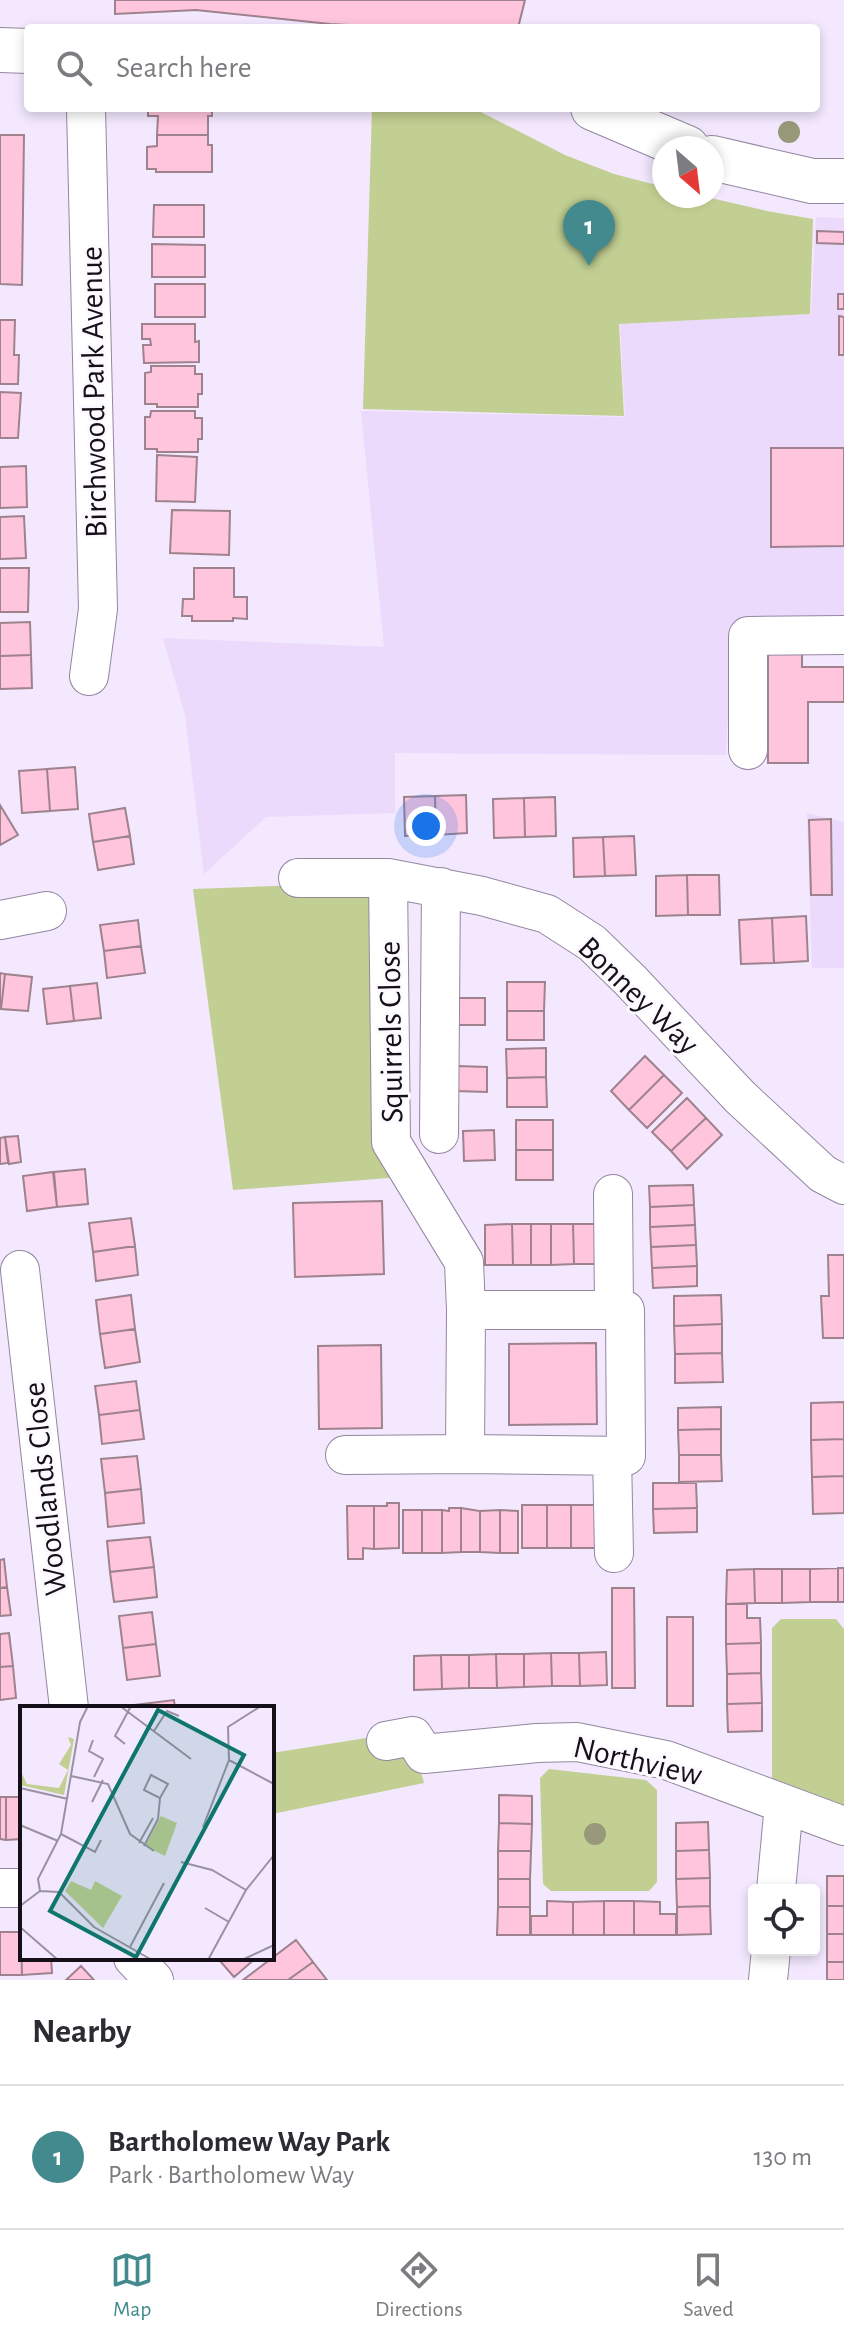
<!DOCTYPE html>
<html lang="en">
<head>
<meta charset="utf-8">
<style>
	body { margin:0; font-family:"Alegreya Sans",sans-serif; background:#f7f7f7; color:#2b2b33 }
	.controls { position:absolute; right:24px; bottom:24px; display:grid; overflow:hidden; border-radius:8px; box-shadow:0 4px 12px #0003 }
	.controls button { width:72px; height:72px; display:grid; place-items:center; padding:0; border:0; border-bottom:2px solid #e1e1e2; background:#fff; color:#2b2b33; font:40px sans-serif }
	.compass { position:absolute; left:652px; top:136px; width:72px; height:72px; border-radius:50%; background:#fff; box-shadow:0 4px 12px #0003; rotate:152deg }
	.you { position:absolute; left:426px; top:826px; width:28px; height:28px; margin:-20px; border:6px solid #fff; border-radius:50%; background:#1a73e8; box-shadow:0 0 0 12px #1a73e833 }
	.badge { display:grid; place-items:center; width:52px; height:52px; border-radius:50%; background:#428a8e; color:#fff; font-size:26px; font-weight:700 }
	.pin { position:absolute; translate:-50% -66px; filter:drop-shadow(0 2px 4px #0008) }
	.pin::after { content:''; position:absolute; top:42px; width:28px; height:24px; background:inherit; clip-path:polygon(0 0,100% 0,50% 100%) }
	.list { margin:0; padding:0; list-style:none }
	h2 { display:flex; justify-content:space-between; align-items:center; height:104px; margin:0; padding:0 32px; font-size:34px }
	h2 small { font-size:26px; font-weight:400; color:#7c7c81 }
	.list li { display:grid; grid-template-columns:52px 1fr auto; gap:24px; align-items:center; box-sizing:border-box; height:144px; padding:0 32px; border-top:2px solid #e1e1e2 }
	.list b { display:block; font-size:30px; white-space:nowrap }
	.list p { margin:0; font-size:26px; white-space:nowrap; color:#7c7c81 }
	.list em { font-size:26px; font-style:normal; color:#7c7c81 }
	.icon { flex:none; width:44px; height:44px; fill:none; stroke:currentColor; stroke-width:2; stroke-linecap:round; stroke-linejoin:round }
	.map { position:relative; flex:none; width:844px; height:1980px; overflow:hidden }
	.search { position:absolute; background:#fff; box-shadow:0 4px 12px #0003; left:24px; right:24px; top:24px; height:88px; display:flex; align-items:center; gap:20px; box-sizing:border-box; padding:0 28px; border-radius:8px; color:#7c7c81; font-size:30px }
	.sheet { height:248px; background:#fff }
	nav { display:flex; justify-content:space-around; align-items:center; box-sizing:border-box; height:112px; border-top:2px solid #e1e1e2; background:#fff; font-size:22px; color:#7c7c81 }
	nav a { display:grid; justify-items:center; gap:4px }
	nav .on { color:#428a8e }
	.map>svg:first-child { display:block }
</style>
</head>
<body>
<div class="map">
<svg width="844" height="1980" viewBox="0 0 844 1980">
	<rect width="100%" height="100%" fill="#f3e8fe"/>
	<path fill="#ebdafc" d="M816,217l28,1v411l-112,2 -6,124 -331,-2v60l-129,4 -62,57 -19,-159 -22,-77 221,9 -23,-236 264,6 -5,-93 191,-10z
		M807,813l37,9v146h-32z"/>
	<path fill="#c1cf92" d="M372,108l103,1 90,46 49,19 50,13v9h38l65,15 46,8 -3,95 -191,10 5,92 -261,-7z
		M385,882l4,296 -156,12 -40,-301z
		M781,1619h55l8,10v176l-72,-27v-150z
		M410,1731l14,52 -152,31v-61z
		M549,1769l97,11 11,10v92l-8,9h-98l-8,-7 -3,-106z"/>
	<path fill="#fec5dd" stroke="#9e828d" stroke-width="2" d="M115,0h410l-7,28h-118l-70,-4 -134,-14 -81,4z
		M148,108h64v8h-4v19h-51l1,-19h-10z
		M0,135h24l-2,150 -22,-1z
		M157,135h51v10h4v27h-56v-3h-9v-22l10,-1z
		M154,205h50v32h-51z
		M817,231l27,1v12l-27,-1z
		M152,244l53,1v32h-53z
		M155,284h50v33h-50z
		M838,294h6v15h-6z
		M839,316l5,1v38h-5z
		M0,320h15l-1,35h5l-1,29h-18z
		M142,324h53v18l4,-1v21l-55,1 -1,-18h8l-1,-6h-8z
		M151,366h44v8h7v20h-4v13h-41v-3h-12v-31l6,-1z
		M0,392l21,1 -3,45h-18z
		M151,411h44v7h7v21h-4v13h-41v-3h-12v-32h5z
		M771,448h73v98l-73,1z
		M157,455l40,2 -2,45 -39,-1z
		M26,466l1,41 -27,1v-41z
		M172,510l58,1 -1,44 -59,-2z
		M24,516l2,42 -26,1v-42z
		M0,568h29l-1,44h-28z
		M194,568h40v29h13v22l-14,-1v3h-41v-5h-10l1,-17h11z
		M30,622l1,33 -31,1v-33z
		M768,649h34v18h42v35h-36v61h-40z
		M31,655l1,33 -32,1v-33z
		M75,767l3,42 -28,2 -3,-42z
		M47,769l3,42 -28,2 -3,-42z
		M466,795l1,38 -31,2 -1,-39z
		M435,796l1,39 -31,1 -1,-39z
		M555,797l1,39 -31,1 -1,-39z
		M524,798l1,39 -31,1 -1,-39z
		M0,805l18,30 -18,10z
		M125,808l5,28 -37,6 -4,-28z
		M831,819l1,76h-21l-2,-75z
		M130,836l4,28 -36,6 -5,-28z
		M634,836l2,39 -31,1 -2,-39z
		M603,837l2,39 -31,1 -1,-39z
		M687,875h32l1,40h-32z
		M687,875l1,40 -32,1v-40z
		M806,916l2,45 -34,2 -2,-45z
		M772,918l2,45 -33,1 -2,-44z
		M138,920l3,26 -37,5 -4,-26z
		M141,946l4,27 -38,5 -3,-27z
		M0,973l5,1 -4,35h-1z
		M5,974l27,3 -4,34 -27,-2z
		M507,982h38l-1,29h-37z
		M97,983l4,35 -27,3 -4,-35z
		M70,986l4,35 -27,3 -4,-35z
		M455,998h30v27h-30z
		M507,1011h37v29h-37z
		M546,1048v29l-39,1 -1,-29z
		M645,1056l19,19 -35,35 -18,-19z
		M457,1066l30,1v25l-31,-1z
		M664,1075l18,18 -35,35 -18,-18z
		M546,1077l1,30h-40v-29z
		M687,1098l19,20 -35,33 -19,-19z
		M706,1118l16,17 -35,34 -16,-18z
		M516,1120h37v30h-37z
		M494,1130l1,30 -31,1 -1,-30z
		M18,1136l3,26 -12,2 -4,-27z
		M5,1137l3,26 -8,1v-26z
		M516,1150h37v30h-37z
		M85,1169l3,35 -31,3 -3,-35z
		M53,1172l4,35 -30,4 -4,-35z
		M693,1185l1,20 -44,2 -1,-21z
		M382,1201l2,73 -89,3 -2,-74z
		M694,1205l1,20 -45,2v-20z
		M131,1218l4,28 -42,6 -4,-29z
		M512,1224l1,41h-28v-40z
		M512,1224h19v41h-18z
		M531,1224h20v41h-20z
		M551,1224h22l1,40 -23,1z
		M573,1224h23v40h-22z
		M695,1225l1,20 -45,2 -1,-20z
		M696,1245l1,21 -45,2 -1,-21z
		M135,1246l3,29 -42,6 -3,-29z
		M828,1255h16v83h-21l-2,-42h8z
		M697,1266v20l-44,2 -1,-20z
		M131,1295l4,34 -35,5 -4,-34z
		M721,1295l1,29 -48,2v-30z
		M722,1324v29l-47,1 -1,-28z
		M135,1329l5,33 -35,6 -5,-34z
		M596,1343l1,81 -88,1v-81z
		M381,1345l1,83 -63,1 -1,-83z
		M722,1353l1,29 -48,1v-29z
		M136,1381l4,29 -41,5 -4,-29z
		M844,1402v37l-33,1v-37z
		M721,1407v22l-43,1v-22z
		M140,1410l4,29 -42,5 -3,-29z
		M721,1429v26h-42l-1,-25z
		M844,1439v37l-32,1 -1,-37z
		M679,1455h42l1,26 -43,1z
		M137,1456l4,33 -36,4 -4,-34z
		M844,1476v37l-31,1 -1,-37z
		M653,1483h43l1,25 -44,1z
		M141,1489l3,34 -36,4 -3,-34z
		M387,1503h12v45l-25,1v-43h13z
		M522,1505h25v43h-25z
		M547,1505h24v43h-24z
		M571,1505h24v43h-24z
		M347,1506h27v43l-11,-1v11h-15z
		M449,1508h12v44l-19,1v-43l7,1z
		M461,1508l19,3v41h-19z
		M697,1508v24l-43,1 -1,-24z
		M403,1510h19v43h-19z
		M422,1510h20v43h-20z
		M500,1510l18,1v42h-18z
		M500,1510v43l-20,-1v-41z
		M150,1537l4,30 -44,5 -3,-31z
		M4,1559l3,28 -7,1v-28z
		M154,1567l3,30 -43,5 -4,-30z
		M838,1568v34h-28v-33z
		M838,1568h6v34h-6z
		M754,1569l1,34 -29,1 1,-34z
		M754,1569h28v34h-27z
		M782,1569h28v33l-28,1z
		M7,1587l4,28 -11,1v-28z
		M612,1588h22l1,100h-23z
		M726,1604h21v14h13l1,25 -35,1z
		M152,1612l4,32 -33,4 -4,-32z
		M667,1617h26v89h-26z
		M9,1633l4,33 -13,1v-33z
		M761,1643v30l-34,1 -1,-30z
		M156,1644l4,32 -33,4 -4,-32z
		M606,1652l1,33 -27,1 -1,-33z
		M551,1653l1,33 -28,1v-33z
		M551,1653h28l1,33h-28z
		M496,1654h28v33l-27,1z
		M496,1654l1,34h-28v-33z
		M441,1655l1,34 -28,1v-34z
		M441,1655h28v33l-27,1z
		M13,1666l3,32 -16,2v-33z
		M761,1673l1,30 -35,1v-30z
		M174,1700l1,8h-40v-3z
		M762,1703v28l-34,1 -1,-28z
		M499,1795l33,1v28l-33,-1z
		M0,1797h6v43l-6,-1z
		M6,1797h16v42l-16,1z
		M708,1822l1,28 -33,1v-28z
		M499,1823l33,1 -1,27h-33z
		M709,1850l1,28 -34,1v-28z
		M498,1851h33l-1,28h-32z
		M827,1876h17v30h-17z
		M710,1878v28l-33,1 -1,-28z
		M498,1879h32v28h-32z
		M547,1901l26,1v33h-42v-19h16z
		M604,1901v34h-31v-33z
		M604,1901h30v34h-30z
		M634,1901l26,1v12h16v21h-42z
		M710,1906l1,28 -34,1v-28z
		M827,1906h17v28h-17z
		M498,1907h32v28h-33z
		M0,1932h21l1,43h-22z
		M21,1932l1,26h29l1,15 -30,2z
		M827,1934h17v28h-17z
		M296,1940l17,22 -25,18h-45z
		M224,1958h32l-22,19 -14,-16z
		M313,1962l14,18h-39z
		M827,1962h17v18h-17z
		M81,1966l13,14h-28z"/>
	<g fill="none" stroke-linecap="round" stroke-linejoin="round">
		<g stroke="#9387a0" stroke-width="40">
			<path id="minor" d="M86,108l12,501 -9,67
				M748,750v-114l96,-1
				M298,878h90l94,18 65,18 45,29 38,37 110,117 83,77 21,11
				M388,878l3,264 73,120 2,48h159l1,146 -161,-2 1,-144
				M0,920l47,-9
				M439,1134l2,-247
				M613,1194l1,116
				M20,1270l49,438
				M345,1455l120,-1
				M612,1455l2,98
				M386,1741l27,-5 11,18 113,-11 40,-1 89,18 178,66
				M0,1888h22
				M776,1890l8,-86
				M133,1958l21,22
				M768,1980l3,-30"/>
		</g>
		<g stroke="#9387a0" stroke-width="46">
			<path id="major" d="M0,50l28,1
				M593,108l94,40
				M712,158l100,23h32"/>
		</g>
		<use href="#minor" stroke="#fff" stroke-width="38"/>
		<use href="#major" stroke="#fff" stroke-width="44"/>
	</g>
	<g fill="#97997a">
		<circle cx="789" cy="132" r="11"/>
		<circle cx="595" cy="1834" r="11"/>
	</g>
	<g text-anchor="middle" stroke-width="6" stroke-linejoin="round" paint-order="stroke">
		<g font-size="32" fill="#140f18" stroke="#fcf9ff">
			<text transform="translate(93 392) rotate(-91)" y="11">Birchwood Park Avenue</text>
			<text transform="translate(639 995) rotate(44)" y="11">Bonney Way</text>
			<text transform="translate(390 1032) rotate(-91)" y="11">Squirrels Close</text>
			<text transform="translate(44 1489) rotate(-96)" y="11">Woodlands Close</text>
			<text transform="translate(638 1760) rotate(13)" y="11">Northview</text>
		</g>
	</g>
	<g transform="translate(20 1706)">
		<rect width="254" height="254" fill="#f3e8fe"/>
		<path d="M48,31l6,2 -10,56 -44,-10v-15l7,14 32,4 9,-18 -9,-6 12,-19zM141,110l16,7 -12,33 -20,-10zM51,175l20,9 4,-9 27,15 -19,32 -38,-37z" fill="#c1cf92"/>
		<path fill="none" stroke="#9a91a2" stroke-width="2" d="M100,0l71,53M134,25l13,-20 12,5M73,34l-4,11 14,8 -9,18M105,38l-10,-8 16,-30M209,54l45,24M51,70l37,8 22,50 24,17M0,82l48,11M72,96l11,-22M0,119l38,16M183,121l26,-67 -1,-33 33,-21M41,128l34,18 6,-12M119,137l14,-25M124,140l14,-27 2,-21 -16,-8 7,-15 17,9 -8,14M161,156l31,8 34,20M20,185l-2,-12 23,-45 19,-112 8,-16M0,200l20,-15 19,1 35,35 58,33M185,202l24,14M0,221l38,33M110,241l34,-64M188,254l38,-70 28,-35M222,254l32,-15"/>
		<path fill="#0f766e" fill-opacity="0.15" stroke="#0f766e" stroke-width="4" d="M138,4l86,45 -108,202 -86,-46z"/>
		<rect width="254" height="254" fill="none" stroke="#140f18" stroke-width="4"/>
	</g>
</svg>
<div class="controls">
<button><svg class="icon" aria-label="locate" viewBox="0 0 24 24"><circle cx="12" cy="12" r="6"/><path d="M12 2v4M12 18v4M2 12h4M18 12h4"/></svg></button>
</div>
<svg class="compass" viewBox="-18 -18 36 36"><path d="M0-13l5 13h-10z" fill="#e53935"/><path d="M0 13l5-13h-10z" fill="#7c7c81"/></svg>
<div class="you"></div>
<div class="pin badge" style="left:589px;top:266px">1</div>
<div class="search"><svg class="icon" aria-label="search" viewBox="0 0 24 24"><circle cx="10" cy="10" r="6"/><path d="M15 15l6 6"/></svg>Search here</div>
</div>
<section class="sheet">
<h2>Nearby<small></small></h2>
<ul class="list">
<li><span class="badge">1</span><div><b>Bartholomew Way Park</b><p>Park · Bartholomew Way</p></div><em>130 m</em></li>
</ul>
</section>
<nav>
<a class="on"><svg class="icon" aria-label="map" viewBox="0 0 24 24"><path d="M3 6l6-2 6 2 6-2v14l-6 2-6-2-6 2zM9 4v14M15 6v14"/></svg>Map</a>
<a><svg class="icon" aria-label="directions" viewBox="0 0 24 24"><path d="M12 3l9 9-9 9-9-9zM9 14v-3h6M13 9l2 2-2 2"/></svg>Directions</a>
<a><svg class="icon" aria-label="saved" viewBox="0 0 24 24"><path d="M7 4h10v16l-5-4-5 4z"/></svg>Saved</a>
</nav>
</body>
</html>
